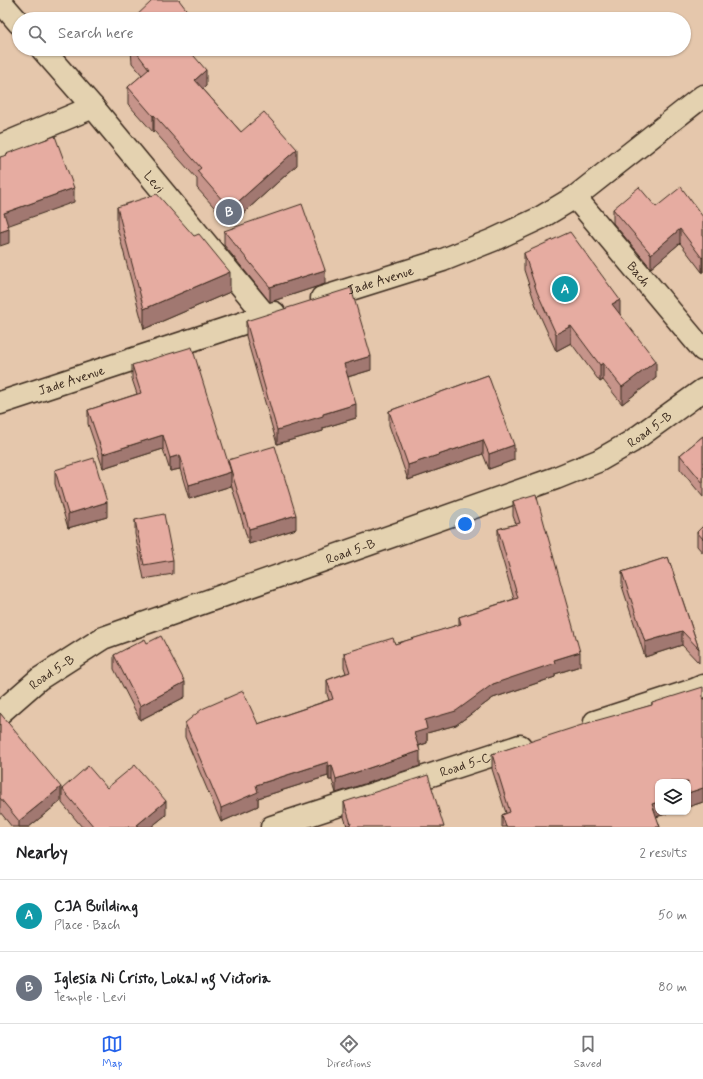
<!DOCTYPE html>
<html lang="en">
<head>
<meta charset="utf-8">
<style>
	body { margin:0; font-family:Mynerve,sans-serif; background:#f6f6f6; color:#202124 }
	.controls { position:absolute; right:12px; bottom:12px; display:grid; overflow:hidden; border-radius:8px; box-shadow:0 1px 3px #0004 }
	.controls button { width:36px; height:36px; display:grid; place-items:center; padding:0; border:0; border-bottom:1px solid #e0e0e0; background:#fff; color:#202124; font:20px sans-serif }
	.you { position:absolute; left:465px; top:524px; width:14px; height:14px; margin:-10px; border:3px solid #fff; border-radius:50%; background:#1a73e8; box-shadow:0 0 0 6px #1a73e833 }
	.badge { display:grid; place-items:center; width:26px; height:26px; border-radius:50%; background:#2563eb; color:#fff; font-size:13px; font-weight:700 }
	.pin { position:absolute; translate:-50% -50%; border:2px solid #fff; box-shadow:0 1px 4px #0006 }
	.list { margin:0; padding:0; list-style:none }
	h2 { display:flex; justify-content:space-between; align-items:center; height:52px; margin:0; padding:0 16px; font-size:17px }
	h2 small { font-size:13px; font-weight:400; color:#757577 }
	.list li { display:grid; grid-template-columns:26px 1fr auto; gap:12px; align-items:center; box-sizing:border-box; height:72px; padding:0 16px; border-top:1px solid #e0e0e0 }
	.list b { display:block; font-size:15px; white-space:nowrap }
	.list p { margin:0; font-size:13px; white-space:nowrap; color:#757577 }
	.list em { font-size:13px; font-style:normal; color:#757577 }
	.icon { flex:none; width:22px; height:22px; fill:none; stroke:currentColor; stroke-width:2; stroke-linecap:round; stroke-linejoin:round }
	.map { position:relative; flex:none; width:703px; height:827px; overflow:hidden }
	.search { position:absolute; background:#fff; box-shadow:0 1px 3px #0004; left:12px; right:12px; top:12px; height:44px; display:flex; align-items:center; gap:10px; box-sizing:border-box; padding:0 14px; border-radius:22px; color:#757577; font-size:15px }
	.sheet { height:196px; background:#fff }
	nav { display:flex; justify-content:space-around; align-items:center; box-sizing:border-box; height:56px; border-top:1px solid #e0e0e0; background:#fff; font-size:11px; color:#757577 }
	nav a { display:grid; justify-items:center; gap:2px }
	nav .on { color:#2563eb }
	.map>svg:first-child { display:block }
</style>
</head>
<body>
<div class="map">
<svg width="703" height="827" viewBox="0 0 703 827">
	<rect width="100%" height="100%" fill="#e5c7ac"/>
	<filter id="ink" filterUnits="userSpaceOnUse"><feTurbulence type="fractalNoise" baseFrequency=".025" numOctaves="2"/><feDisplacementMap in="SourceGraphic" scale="8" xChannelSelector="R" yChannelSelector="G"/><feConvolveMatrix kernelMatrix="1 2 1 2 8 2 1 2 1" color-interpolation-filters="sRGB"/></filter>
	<g filter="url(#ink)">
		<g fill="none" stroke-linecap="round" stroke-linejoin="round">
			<g stroke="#3b2a1e" stroke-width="25">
				<g id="street">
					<path d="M0,1l19,22"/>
					<path id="s1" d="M42,49l51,58 173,209"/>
					<path d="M0,146l93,-39"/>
					<path id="s2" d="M575,197l128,153"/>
					<path id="s3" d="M0,713l39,-34 64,-41 453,-160 42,-17 33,-19 72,-52"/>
					<path d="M595,722l99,-32 9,-4"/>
					<path id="s4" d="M272,827l248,-81"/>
				</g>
			</g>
			<g stroke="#3b2a1e" stroke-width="25">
				<g id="secondary">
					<path id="s5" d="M322,298l121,-38 50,-20 47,-22 35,-21 128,-101"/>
					<path id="s6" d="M0,403l274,-90"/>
				</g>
			</g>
			<use href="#street" stroke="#e4d2b0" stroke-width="22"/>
			<use href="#secondary" stroke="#e4d2b0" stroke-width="22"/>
		</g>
		<path fill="#c6948a" stroke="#3b2a1e" d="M131,49h57l18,37 -3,3 38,43 56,33 -67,60 -33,-37v-9l-43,-48 -1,1 -25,-28v-17l14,-12 -10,-12z
			M117,207l77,29 36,56 -86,37 -27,-102z
			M656,207l47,10v55h-1l-22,-29 -29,25 -38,-45v-14z
			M224,231l101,53 -55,18 -46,-57z
			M524,253l96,61 36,64 -34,26 -19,-24 -3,2 -29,-39 -15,8 -19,-42 -13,-39z
			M246,321l125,49 -23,7 8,41 -33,10v3l-46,13 -31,-108z
			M132,365l96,97v-2l68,69 -47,15 -18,-60v2l-42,13 -9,-30 -10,2 -7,-22 -60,19 -15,-44v-14l49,-16 -5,-15z
			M488,375l26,85 -25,9 -6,-15 -75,26 -19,-55v-14z
			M703,436v61l-23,-28v-14z
			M55,470l52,47 -39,11 -13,-44z
			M513,501l67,165 -25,8v3l-62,21 -37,27 -29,8v10l-8,3 1,20 -84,27 -4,-13h-3l-1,-4 -70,22v8l-37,16 -36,-85v-14l73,1 71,-24 -2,-6v-14l19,-7 -2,-6v-14l51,-9 64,-19v-8l55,-18 -16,-55v-15l18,-5 -3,-8z
			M135,520l38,40v14l-29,5 -9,-45z
			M703,526v27l-6,-7v-14z
			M668,557l31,92v14l-17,-18 -37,12 -23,-71v-14z
			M147,643l38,54 -45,23 -26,-51v-14z
			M652,703l51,99 -15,5v-25l-30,30h14l-16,5 4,10h-158v-12l4,-2 -14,-44v-15l160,-49z
			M0,713l61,88 -32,26h-17l-12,-15z
			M107,788l59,27 -15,12h-69l-20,-24v-14z
			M344,802l100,25 -97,-1 -3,-9z"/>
		<path fill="#a17871" stroke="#3b2a1e" d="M206,70v16l-11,10v-16z
			M154,115v16l-1,1v-16z
			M297,149v16l-67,60v-16z
			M74,188v14l-70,25v-14z
			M9,229v14l-9,3v-14z
			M680,229v14l-29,25v-14z
			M703,257v15h-1v-14z
			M325,270v14l-55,18v-15z
			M230,272v20l-86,37v-20z
			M620,300v17l-8,-13z
			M571,326v17l-15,8v-17z
			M371,356v14l-27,8v-14z
			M656,361v17l-34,26v-17z
			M603,363v17l-3,2v-17z
			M356,404v14l-33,10v3l-46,13v-14l46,-16z
			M163,435v14l-60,19v-14z
			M483,440v14l-75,26v-15z
			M514,445v15l-25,9v-15z
			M180,455v14l-10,2v-13z
			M231,472v14l-42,13v-14z
			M107,502v15l-39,11v-14z
			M296,515v14l-47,15v-15z
			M682,631v14l-37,12v-15z
			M580,652v14l-25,8v3l-62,21 -37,27 -29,8v10l-13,4v-14l11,-13 68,-36 61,-24z
			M185,682v15l-45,23v-14z
			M420,751v15l-84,27v-14z
			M328,762v14l-70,22v8l-37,16v-14l35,-23z
			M332,765v15h-3v-14z
			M61,787v14l-32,26h-10v-6z
			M703,788v14l-15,5v-14z
			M166,801v14l-15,12h-14v-2z
			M658,802v10h14l-20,6v-14z"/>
		<path fill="#e6aca1" stroke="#3b2a1e" d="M153,0h26l13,17 -2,2h-57z
			M134,49h54l18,21 -11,10 46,52 23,-20 33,37 -67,60 -33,-38 4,-3 -47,-53 -1,1 -25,-29 21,-18z
			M55,136l19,52 -70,25 5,16 -9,3v-75l7,-2 -1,-1z
			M639,187l17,20 25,-20 22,30v40l-1,1 -22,-29 -29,25 -38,-45z
			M157,194l37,42 5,-2 31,38 -86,37 -27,-102z
			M302,204l23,66 -55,17 -46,-56z
			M570,232l50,68 -8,4 44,57 -34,26 -19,-24 -3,2 -29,-39 -15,8 -19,-42 -13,-39z
			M351,288l20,68 -27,8 12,40 -33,10v2l-46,14 -31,-109z
			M192,347l39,125 -42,13 -9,-30 -10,3 -7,-23 -60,19 -15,-44 53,-17 -9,-28z
			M488,375l26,70 -25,9 -6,-14 -75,25 -19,-54z
			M703,436v47l-23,-28z
			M275,446l21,69 -47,14 -21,-69z
			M94,458l13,44 -39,12 -13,-44z
			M536,494l44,158 -26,8 1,3 -62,21 -37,27 -31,9 2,9 -13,4 6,18 -84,28 -4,-14 -3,1 -1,-4 -72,23 2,7 -37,16 -36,-85 17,-14 41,-18 15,33 75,-25 -6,-19 23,-8 -6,-19 49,-15 2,6 66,-20 -2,-7 59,-19 -20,-69 22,-6 -7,-22z
			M164,514l9,46 -29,5 -9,-45z
			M703,526v13l-6,-7z
			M668,557l31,92 -17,-18 -37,11 -23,-70z
			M161,636l24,46 -45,24 -26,-51 31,-16 2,4z
			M703,687v101l-15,5v-11h-30v20l-6,2 8,23h-154l-4,-12 8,-3 -18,-58 99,-32 61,-17v-2z
			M0,713l61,74 -42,34 -19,-23z
			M135,765l31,36 -29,24 2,1 -1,1h-44l-32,-38 26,-23 19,22z
			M428,775l16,52h-101l8,-3 -7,-22z"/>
	</g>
	<g text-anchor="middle" stroke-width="3" stroke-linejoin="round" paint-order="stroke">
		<g font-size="13" fill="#3b2a1e" stroke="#e4d2b0">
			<text dy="5" stroke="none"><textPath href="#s1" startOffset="174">Levi</textPath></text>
			<text dy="5" stroke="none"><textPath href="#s2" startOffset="100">Bach</textPath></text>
			<text dy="5" stroke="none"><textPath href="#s5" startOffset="61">Jade Avenue</textPath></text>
			<text dy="5" stroke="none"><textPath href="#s6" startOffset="75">Jade Avenue</textPath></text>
			<text dy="5" stroke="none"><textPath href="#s3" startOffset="714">Road 5-B</textPath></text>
			<text dy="5" stroke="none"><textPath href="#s3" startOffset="390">Road 5-B</textPath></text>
			<text dy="5" stroke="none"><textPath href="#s3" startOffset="66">Road 5-B</textPath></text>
			<text dy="5" stroke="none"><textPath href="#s4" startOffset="203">Road 5-C</textPath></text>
		</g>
	</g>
</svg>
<div class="controls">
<button><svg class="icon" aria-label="layers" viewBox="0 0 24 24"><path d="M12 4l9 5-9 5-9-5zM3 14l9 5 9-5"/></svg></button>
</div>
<div class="you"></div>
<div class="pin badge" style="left:565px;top:289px;background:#0f9aa8">A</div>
<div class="pin badge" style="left:229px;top:212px;background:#6b7280">B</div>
<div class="search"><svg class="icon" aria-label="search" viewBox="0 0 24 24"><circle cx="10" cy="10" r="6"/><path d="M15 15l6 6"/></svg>Search here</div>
</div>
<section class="sheet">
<h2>Nearby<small>2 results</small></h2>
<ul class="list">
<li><span class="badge" style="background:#0f9aa8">A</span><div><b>CJA Building</b><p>Place · Bach</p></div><em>50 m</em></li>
<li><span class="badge" style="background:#6b7280">B</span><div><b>Iglesia Ni Cristo, Lokal ng Victoria</b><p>Temple · Levi</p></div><em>80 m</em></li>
</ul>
</section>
<nav>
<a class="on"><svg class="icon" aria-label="map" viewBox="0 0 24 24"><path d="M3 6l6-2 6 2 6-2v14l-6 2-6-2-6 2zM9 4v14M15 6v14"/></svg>Map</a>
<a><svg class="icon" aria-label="directions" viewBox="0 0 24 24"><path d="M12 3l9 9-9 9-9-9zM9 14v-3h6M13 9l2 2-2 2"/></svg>Directions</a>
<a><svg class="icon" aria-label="saved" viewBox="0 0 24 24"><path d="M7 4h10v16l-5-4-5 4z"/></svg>Saved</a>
</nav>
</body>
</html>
